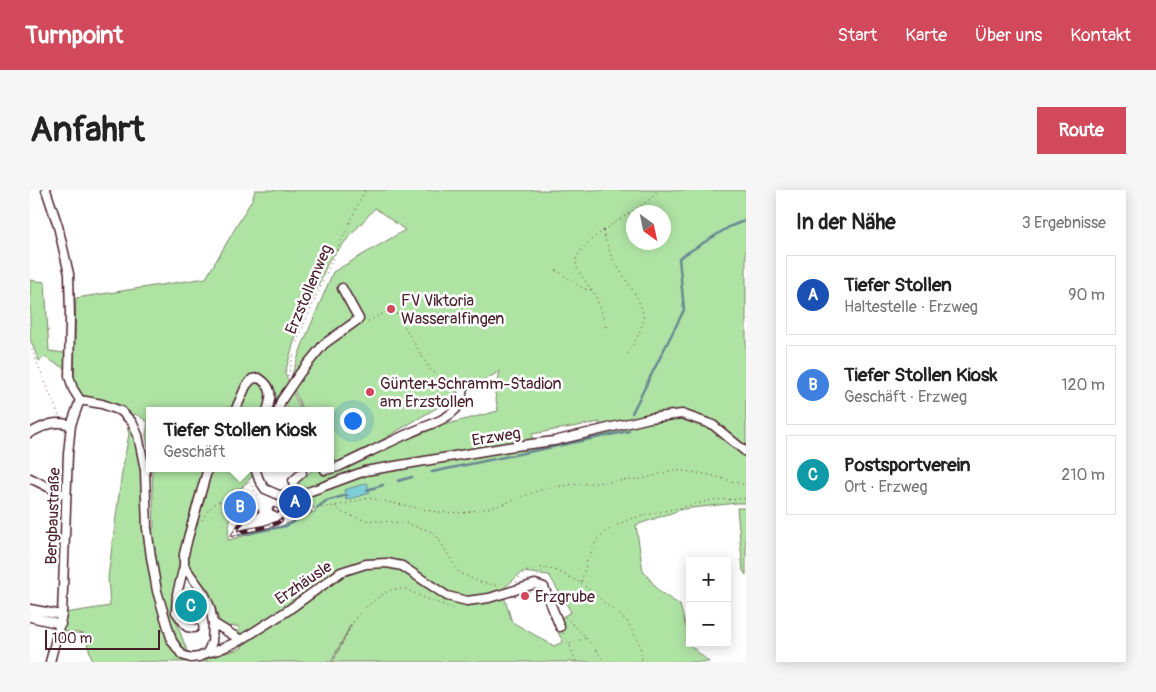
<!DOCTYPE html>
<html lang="de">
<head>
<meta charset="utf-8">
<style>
	body { margin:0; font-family:Pangolin,sans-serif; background:#f6f6f6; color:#222 }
	.controls { position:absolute; right:15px; bottom:15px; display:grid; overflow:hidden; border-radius:0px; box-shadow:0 2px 12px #0003 }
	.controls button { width:45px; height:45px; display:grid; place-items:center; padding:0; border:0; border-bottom:1px solid #e0e0e0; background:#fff; color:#222; font:25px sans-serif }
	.compass { position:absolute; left:596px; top:15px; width:45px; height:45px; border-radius:50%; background:#fff; box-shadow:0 2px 12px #0003; rotate:147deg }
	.scale { position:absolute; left:15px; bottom:12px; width:115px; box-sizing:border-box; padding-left:5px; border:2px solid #4a1f2b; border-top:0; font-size:14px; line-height:18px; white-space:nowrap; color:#4a1f2b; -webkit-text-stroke:4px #fff; paint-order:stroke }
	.you { position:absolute; left:322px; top:230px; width:18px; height:18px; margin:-12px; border:4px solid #fff; border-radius:50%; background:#1a73e8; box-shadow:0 0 0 8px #1a73e833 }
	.badge { display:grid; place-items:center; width:32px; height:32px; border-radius:50%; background:#d1495b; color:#fff; font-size:16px; font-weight:700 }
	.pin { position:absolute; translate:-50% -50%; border:2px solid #fff; box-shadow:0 1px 5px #0006 }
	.popup { position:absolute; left:116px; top:217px; width:188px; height:65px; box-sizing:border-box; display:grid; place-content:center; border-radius:0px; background:#fff; filter:drop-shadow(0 1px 4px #0005); font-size:16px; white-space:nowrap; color:#767676 }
	.popup b { font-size:19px; color:#222 }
	.popup::after { content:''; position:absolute; left:50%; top:100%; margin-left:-10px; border:10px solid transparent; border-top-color:#fff }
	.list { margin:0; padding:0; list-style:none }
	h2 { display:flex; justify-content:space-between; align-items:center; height:65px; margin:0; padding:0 20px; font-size:21px }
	h2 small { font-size:16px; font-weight:400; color:#767676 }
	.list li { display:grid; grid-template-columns:32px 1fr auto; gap:15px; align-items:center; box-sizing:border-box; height:80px; margin:0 10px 10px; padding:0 10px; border:1px solid #e0e0e0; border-radius:0px }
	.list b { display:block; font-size:19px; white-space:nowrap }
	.list p { margin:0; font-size:16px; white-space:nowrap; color:#767676 }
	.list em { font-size:16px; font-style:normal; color:#767676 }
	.map { position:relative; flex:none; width:716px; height:472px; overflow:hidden; border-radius:0px }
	header { display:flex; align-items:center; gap:30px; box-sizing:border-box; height:70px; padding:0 25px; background:#d1495b; color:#fff }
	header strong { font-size:24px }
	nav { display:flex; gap:28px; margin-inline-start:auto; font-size:18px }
	.intro { display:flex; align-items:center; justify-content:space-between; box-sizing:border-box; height:120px; padding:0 30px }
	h1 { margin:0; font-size:35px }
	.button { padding:12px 22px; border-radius:0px; background:#d1495b; color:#fff; font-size:18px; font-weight:700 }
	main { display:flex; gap:30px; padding:0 30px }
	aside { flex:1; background:#fff; border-radius:0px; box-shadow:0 2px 12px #0003 }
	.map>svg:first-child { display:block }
</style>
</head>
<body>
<header>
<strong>Turnpoint</strong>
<nav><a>Start</a><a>Karte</a><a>Über uns</a><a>Kontakt</a></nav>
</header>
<div class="intro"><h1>Anfahrt</h1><a class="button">Route</a></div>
<main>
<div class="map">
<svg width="716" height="472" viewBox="0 0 716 472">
	<rect width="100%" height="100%" fill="#fff"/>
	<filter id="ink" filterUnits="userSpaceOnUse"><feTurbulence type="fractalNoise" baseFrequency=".02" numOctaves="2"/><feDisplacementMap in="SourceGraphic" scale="10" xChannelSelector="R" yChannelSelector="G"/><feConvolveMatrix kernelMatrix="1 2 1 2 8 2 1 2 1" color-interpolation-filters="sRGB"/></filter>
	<g filter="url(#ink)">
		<path fill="#afe3a4" stroke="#7c8168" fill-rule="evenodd" d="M225,0h491v313h-9l-54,6 -47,16 7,46 17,21 20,13 11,41 18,16h-376l17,-35 1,-3 -20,38h-136l47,-14 -4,-22 -17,1 -7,-24 -8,-11 -26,-30 -9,45 20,55h-98l-9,-28 -21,-3 2,-18 45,-7 -2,-29 14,-105 7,-38 -2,-7 5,3c12,32 11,68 13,101l9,-3 -2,-60h105c-5,12 -11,13 -17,22 -7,13 -12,35 -12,50l53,-14 35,-15 -20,-28 19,-15h15v-14l11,13 95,-40 62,-16 -3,-18 5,-22 -161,94 -9,-12v-42h-27l-13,-31 12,-34 31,-74 72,-42 -30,-22 -46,52 -35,82 -9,31 16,38h-11l-3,-4 -3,-2 -3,6h-131v48l-4,-24 2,-13 -12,-8 -3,2c-4,-3 -8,-7 -13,-10 -18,-11 -38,1 -46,-25l2,-83 130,-20 47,-80zM604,22h30v30h-30zM570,232l-6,15 -57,14 -5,-17zM492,382l27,3 22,37 -18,10 10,20 -9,4 -42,-24 -10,-32z
			M0,90l15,2 4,69 17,2v16l-22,-12 -5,4 -9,-22z
			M707,318h9v67l-3,-4z"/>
		<path fill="#7dced6" stroke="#698892" d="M337,293l3,10 -24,7 -2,-10z"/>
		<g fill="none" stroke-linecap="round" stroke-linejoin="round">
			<path stroke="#698892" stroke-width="2.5" d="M602,223l52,-103 -5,-52 50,-31 17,-7
				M402,282l197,-41
				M368,291l14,-4
				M337,300l16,-5
				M288,317l8,-6 21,-6
				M208,345l48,-9 25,-15"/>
			<g stroke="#4a1f2b" stroke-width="11">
				<path id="minor" d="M16,0l12,36 11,48 1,43 -1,59 4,13 7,11
					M50,210l22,4 19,7 11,11 6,13 7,35 2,58 4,29 6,34 15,50 10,14 9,3 8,-1 8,-4 5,-11 1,-19 -3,-16 -5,-12 -21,-29v-12l4,-16 20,-70
					M205,221l11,-25 6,-7 7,-1c14,9 13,18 8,33
					M248,221l3,-10 19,-28 24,-29 35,-25 -17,-31
					M0,243c15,-8 25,-13 41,-8
					M226,278v3l3,9 6,9 14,6h16l16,-4 54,-20 143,-24 46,-6 96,-23 32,-4 31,11 33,27
					M294,278l1,2 13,-3c24,-11 49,-24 74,-35 15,-7 33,-11 44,-23 6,-7 7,-14 6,-22
					M0,288l36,18
					M265,305l-2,-14 9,-8
					M154,376l-7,28 -1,18 11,15 7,1
					M0,419l32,6
					M0,427l31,7
					M183,433l28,17 46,-29 54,-39 25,-8 21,-1 15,3 45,30 20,5 22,-3 46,-14 9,3 16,40
					M177,463l11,-3 23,-10
					M20,472l12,-47 6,-161 3,-29 9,-25"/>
			</g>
			<path stroke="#4a1f2b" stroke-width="1" stroke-dasharray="1 4" stroke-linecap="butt" d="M573,41c3,9 5,18 9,26 8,17 34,45 31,65 -3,13 -11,24 -17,35
				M526,80l28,19 8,1
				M338,131h1l24,-13 38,63 4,2
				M576,137c-4,-13 -7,-26 -14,-37 -5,-8 -14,-16 -16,-26 -3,-21 57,-51 72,-63 4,-3 7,-7 10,-11
				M0,155l29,71
				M258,186l9,-35 36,-83 32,-68
				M219,292l7,11 3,2
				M270,311l3,5 7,3 25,-3 34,-8 68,14 26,1 35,-7 41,-16 29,-5 75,-6 30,-9 33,4 40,11
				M305,316l8,7 21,7 42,3 29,10 24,40 21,9 18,4
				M172,330c6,-11 12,-19 26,-21l5,-9 10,-4 7,-6
				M508,386l7,-8
				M486,392c2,-3 5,-7 8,-9 19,-13 39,1 57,10l6,-22 10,-21 8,-8 24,-13 84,-19 33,-1
				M551,393l46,38 13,24 2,17
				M535,427l17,16 23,29
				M167,431l6,-7
				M533,443l6,11 7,18
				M540,454l15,-6
				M302,472l24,-45 10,-10 14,-11 12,-7h14l14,7 34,13 7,-1"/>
			<use href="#minor" stroke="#fff" stroke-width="8"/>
			<g stroke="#4a1f2b" stroke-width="4.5">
				<path id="rail" d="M244,319l4,2
					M204,344c12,-5 40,-6 47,-14
					M203,345c7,-10 12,-21 24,-24"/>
			</g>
			<use href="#rail" stroke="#fff" stroke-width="2.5" stroke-dasharray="8" stroke-linecap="butt"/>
		</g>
	</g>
	<g fill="#d1495b" stroke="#fff" stroke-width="2">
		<circle cx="361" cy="119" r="5"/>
		<circle cx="340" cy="202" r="5"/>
		<circle cx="495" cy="406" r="5"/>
	</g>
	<g text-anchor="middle" stroke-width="5" stroke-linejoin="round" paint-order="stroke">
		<g font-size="16" fill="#4a1f2b" stroke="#fff">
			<text transform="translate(278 99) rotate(-67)" y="6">Erzstollenweg</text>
			<text transform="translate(466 246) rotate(-9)" y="6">Erzweg</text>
			<text transform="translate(22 326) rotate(-88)" y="6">Bergbaustraße</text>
			<text transform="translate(273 392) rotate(-34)" y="6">Erzhäusle</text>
		</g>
		<g font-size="16" fill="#4a1f2b" stroke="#fff" text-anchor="start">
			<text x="371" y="116">FV Viktoria<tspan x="371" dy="18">Wasseralfingen</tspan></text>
			<text x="350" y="199">Günter+Schramm-Stadion<tspan x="350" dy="18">am Erzstollen</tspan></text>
			<text x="505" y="412">Erzgrube</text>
		</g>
	</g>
</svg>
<div class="controls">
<button>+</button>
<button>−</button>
</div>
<svg class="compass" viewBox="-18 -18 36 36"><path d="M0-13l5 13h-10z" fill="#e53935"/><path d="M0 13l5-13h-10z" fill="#767676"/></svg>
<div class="scale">100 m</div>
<div class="you"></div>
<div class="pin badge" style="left:265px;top:312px;background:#1a4fb4">A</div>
<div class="pin badge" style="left:210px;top:317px;background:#3f7fe0">B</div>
<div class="popup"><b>Tiefer Stollen Kiosk</b>Geschäft</div>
<div class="pin badge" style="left:161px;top:416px;background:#0f9aa8">C</div>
</div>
<aside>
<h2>In der Nähe<small>3 Ergebnisse</small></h2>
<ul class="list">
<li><span class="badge" style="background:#1a4fb4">A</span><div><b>Tiefer Stollen</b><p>Haltestelle · Erzweg</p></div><em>90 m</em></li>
<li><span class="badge" style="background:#3f7fe0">B</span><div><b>Tiefer Stollen Kiosk</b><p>Geschäft · Erzweg</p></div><em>120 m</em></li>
<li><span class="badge" style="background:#0f9aa8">C</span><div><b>Postsportverein</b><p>Ort · Erzweg</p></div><em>210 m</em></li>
</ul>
</aside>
</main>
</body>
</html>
